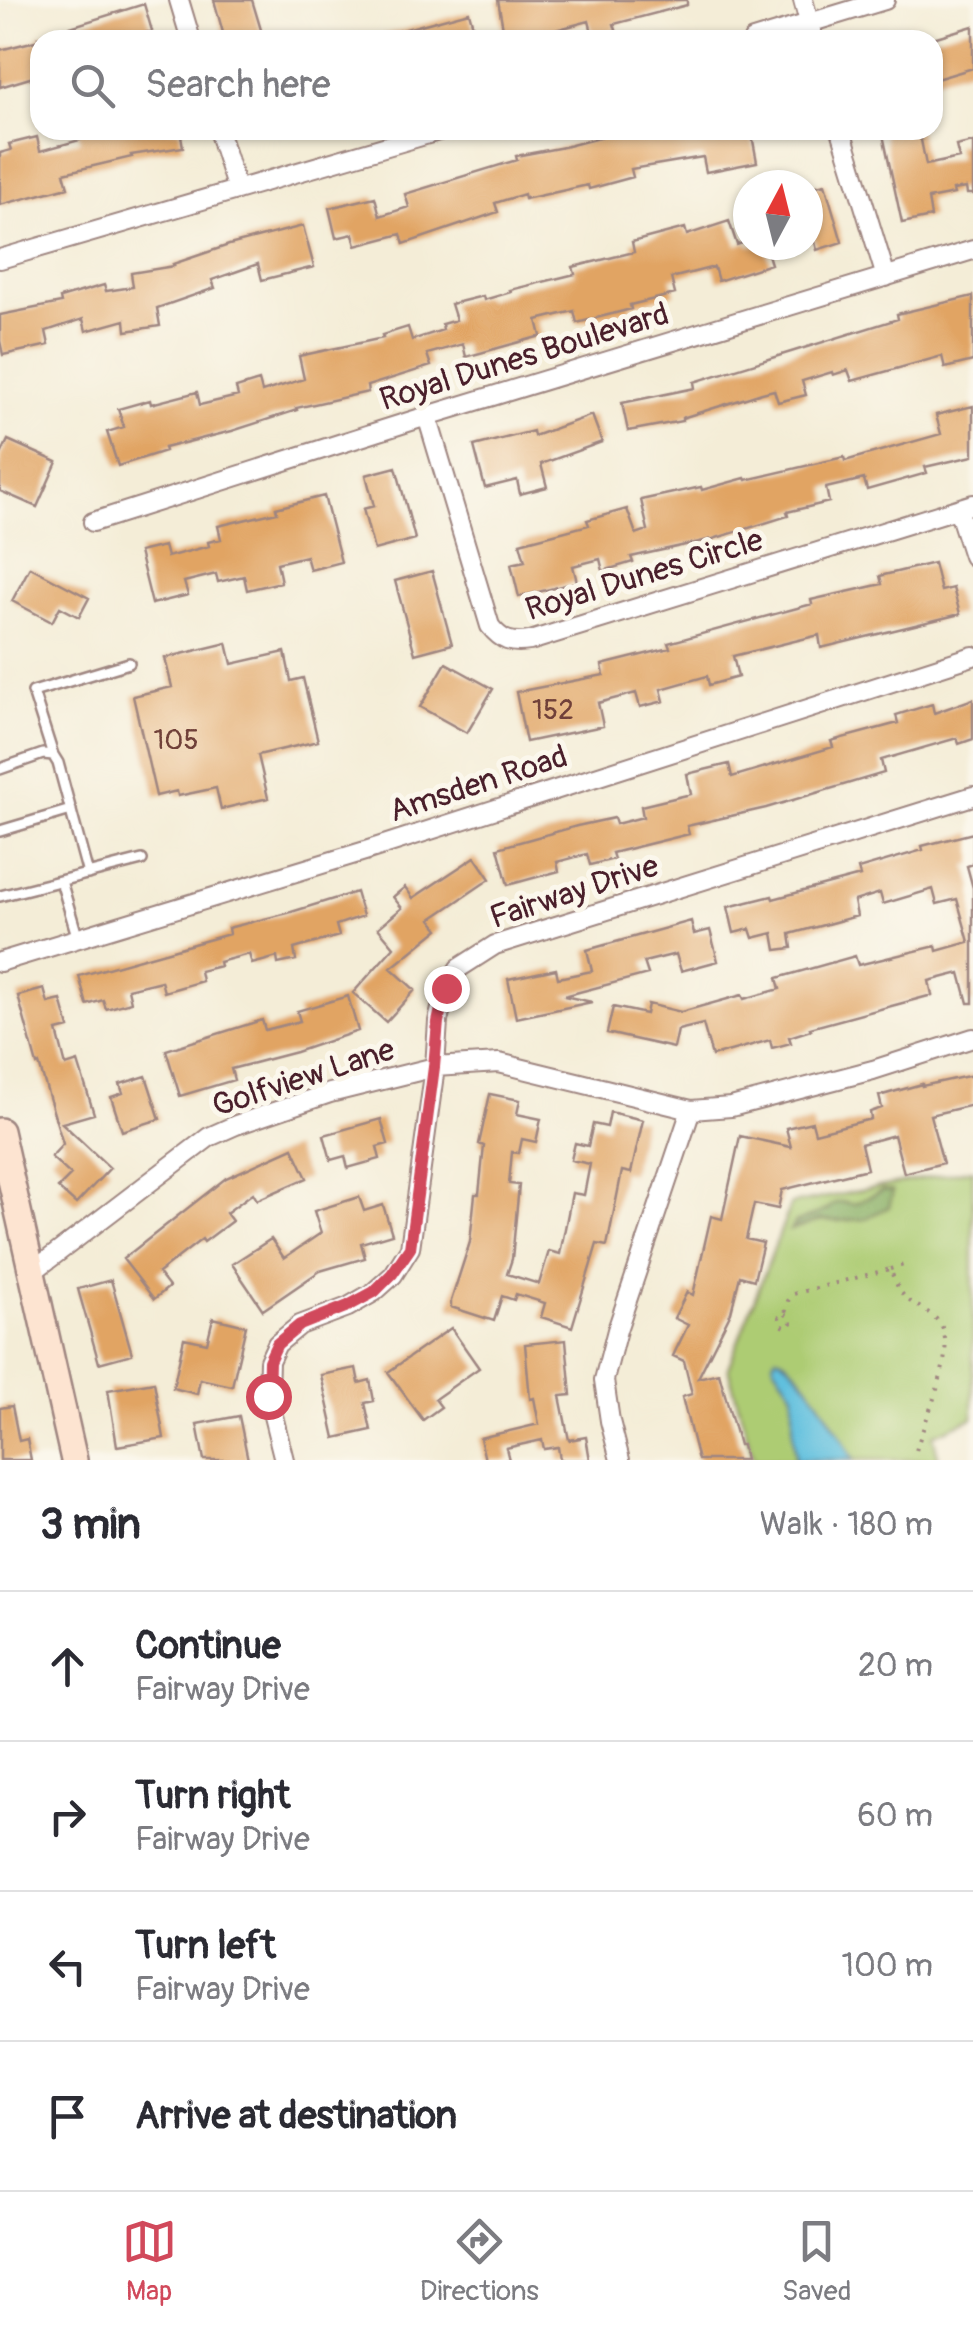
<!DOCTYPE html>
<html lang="en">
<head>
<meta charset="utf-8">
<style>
	body { margin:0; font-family:Pangolin,sans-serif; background:#f2f2f3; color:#2b2b33 }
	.compass { position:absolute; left:733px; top:170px; width:90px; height:90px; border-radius:50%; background:#fff; box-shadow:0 2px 8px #0004; rotate:7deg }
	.stop { position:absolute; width:30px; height:30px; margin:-22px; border:8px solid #d1495b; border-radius:50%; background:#fff }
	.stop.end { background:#d1495b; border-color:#fff; box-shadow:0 2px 10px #0008 }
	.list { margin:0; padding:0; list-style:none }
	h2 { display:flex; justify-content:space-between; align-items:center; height:130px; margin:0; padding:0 40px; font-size:42px }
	h2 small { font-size:32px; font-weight:400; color:#7c7c81 }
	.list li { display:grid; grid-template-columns:65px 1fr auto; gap:30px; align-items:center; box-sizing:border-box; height:150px; padding:0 40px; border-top:2px solid #e1e1e2 }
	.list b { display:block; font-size:38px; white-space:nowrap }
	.list p { margin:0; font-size:32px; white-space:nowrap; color:#7c7c81 }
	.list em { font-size:32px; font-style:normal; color:#7c7c81 }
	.icon { flex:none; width:55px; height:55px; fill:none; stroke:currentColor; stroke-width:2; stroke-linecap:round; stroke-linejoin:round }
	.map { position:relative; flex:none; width:973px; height:1460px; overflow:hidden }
	.search { position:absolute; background:#fff; box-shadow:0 2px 8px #0004; left:30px; right:30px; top:30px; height:110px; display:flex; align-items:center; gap:25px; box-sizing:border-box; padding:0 35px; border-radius:30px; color:#7c7c81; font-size:38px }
	.sheet { height:730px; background:#fff }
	nav { display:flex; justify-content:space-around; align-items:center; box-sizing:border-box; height:140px; border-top:2px solid #e1e1e2; background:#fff; font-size:28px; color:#7c7c81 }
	nav a { display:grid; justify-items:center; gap:5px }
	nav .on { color:#d1495b }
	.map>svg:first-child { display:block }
</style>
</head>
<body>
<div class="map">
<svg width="973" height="1460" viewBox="0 0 973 1460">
	<rect width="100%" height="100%" fill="#fbf7ec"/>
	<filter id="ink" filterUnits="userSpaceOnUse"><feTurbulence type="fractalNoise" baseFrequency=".01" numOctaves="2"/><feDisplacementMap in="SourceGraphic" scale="20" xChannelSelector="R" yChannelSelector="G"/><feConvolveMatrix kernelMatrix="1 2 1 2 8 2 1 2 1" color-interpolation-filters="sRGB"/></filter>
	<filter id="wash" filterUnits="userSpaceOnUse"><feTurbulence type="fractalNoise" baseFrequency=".0048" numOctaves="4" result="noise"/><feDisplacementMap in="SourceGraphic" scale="40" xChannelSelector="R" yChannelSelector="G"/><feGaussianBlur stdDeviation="2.25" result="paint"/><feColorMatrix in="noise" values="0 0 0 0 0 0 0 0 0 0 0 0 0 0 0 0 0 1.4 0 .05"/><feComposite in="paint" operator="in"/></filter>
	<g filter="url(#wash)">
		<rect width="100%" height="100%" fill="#f4edd7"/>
		<path fill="#adcc73" stroke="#7c764f" stroke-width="2.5" d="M973,1169v249l-40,17 6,25h-185l-26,-92 63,-164z"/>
		<path fill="#8ab065" stroke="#6a6848" stroke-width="2.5" d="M884,1190l9,1 -4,16 -25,12 -26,2 -18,-1 -30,10 5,-7 32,-13 6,-6 7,-2 15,2z"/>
		<path fill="#60c0de" stroke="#557084" stroke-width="2.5" d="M776,1356c26,8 63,78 78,104h-58l-3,-25v-42l-19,-28 -1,-4z"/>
		<g id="blocks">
			<path fill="#e1a464" d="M214,0h38l12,40h-39z
				M498,0h189v5l-73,19 2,6 -23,6 -4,-15 -41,11 2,8h-45z
				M144,4l8,27 -14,4 2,5h-100v35l-40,12v-37l39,-10 -1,-3z
				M469,12l8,28h-92l-1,-5z
				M973,26v42l-40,12v-42z
				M77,130h103l3,17 -52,8 1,2 -68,16 4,14 -68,18v-52l11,-3 -2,-6 28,-7 3,14 40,-11z
				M629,130h122l6,32 -51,10 -3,-15 -72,12 2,8 -44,12 -1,-4 -63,14 -1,-5 -29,9 3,9 -94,32 -3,-10 -45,12 -3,-12 -17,4 -7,-30 46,-11 5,19 29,-9 -4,-13 112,-34 -1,-4 48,-9z
				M882,130h37l7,35 33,-7 -3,-12 17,-4v52h-6l-1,-6 -13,2 1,4 -26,5 3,18 -29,6z
				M825,184l17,58 -25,8 -4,-16 -5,1v-47z
				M729,221l8,24 11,-4v4h17l6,19 -53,17 -4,-14 -43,11 4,16 -45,11 1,4 -54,14 -3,-12 -37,9 4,16 -75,21 -3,-13 -36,10 4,12 -64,20 1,6 -72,16 1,2 -65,21 -68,17 1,3 -47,15 -11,-34 17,-5 -6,-18 32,-9 1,4 46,-12 3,13 38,-9 -2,-8 23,-7 3,11 42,-13 -5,-23 84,-18 -1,-3 26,-8 4,13 31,-10 -1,-6 14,-4 -5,-16 32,-8 1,4 27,-8 -1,-2 65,-16 -2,-7 61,-15 -2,-10 53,-14 2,7z
				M303,226l11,41 -52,13 -4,-16 -46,16 3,8 -58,20 3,18 -34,5 -1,-11 -39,11 -3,-12 -37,12 3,14 -46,10 -3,-14v-26l61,-12 -1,-5 44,-13 2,6 27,-4 -2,-14 43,-7 -1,-2 56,-19z
				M973,296v65l-28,7 -3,-12 -90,25 -4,-11 -15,5 -1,-3 -30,9 4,14 -28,7 -4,-12 -12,3 -80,25v3l-54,10 -6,-28 73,-15 -1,-6 204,-63 -1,-5z
				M973,406v50l-48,11 2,6 -60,17 -3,-11 -38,9 3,14 -42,10 1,4 -75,23 -82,18 2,5 -30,9 -3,-12 -27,7 4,16 -58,15 -8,-33 14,-3 -5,-18 69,-18 -2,-5 40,-11 9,25 12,-4 -7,-30 60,-13 1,3 43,-12 1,2 98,-23 1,4 96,-27 -5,-19z
				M592,415l10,27 -61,22 6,23 -27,7 -3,-14 -32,8 -11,-42 59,-15 1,5z
				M8,440l49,22 -20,45 -37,-16v-34z
				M396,467l19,72 -41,11 -11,-41 11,-3 -8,-31z
				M324,496l17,66 -31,8 -4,-14 -29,7 4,19 -34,8 -3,-14 -26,6 -2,-8 -32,8 4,13 -36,9 -13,-52 25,-6 3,11 42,-11 -1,-4 13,-3 -3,-13 59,-14 -1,-4z
				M934,563l7,28 12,-3 7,26 -139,34 -2,-13 -86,21 5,21 -29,8 -2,-9 -46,13 3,12 -24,6 -4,-14 -38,10 5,23 -77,16 -10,-50 88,-17 -2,-10 68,-17 -2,-5 144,-39 -1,-4 71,-16 -2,-8z
				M30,567l59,31 -10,19 -19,-10 -8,15 -40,-21z
				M432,571l20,73 -37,10 -20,-73z
				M227,643l5,21 53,-12 6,29 12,-3 15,63 -60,14 10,43 -47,11 -5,-21 -38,8 -1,-5 -21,5 -23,-100 39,-9 -7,-29z
				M446,663l47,26 -26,44 -47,-26z
				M973,699v40l-14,5 -2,-6 -76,22 3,13 -118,35 -79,18 2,8 -77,19 2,6 -24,6 -3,-11 -30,8 2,9 -51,14 -10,-37 79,-22 37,-8 2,6 27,-7 -2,-11 50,-12 -4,-20 42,-10 3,13 101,-30 -2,-6 67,-18 -2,-8 36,-11 2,9z
				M973,833v31l-6,2 6,22v115h-5l-8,-30 -31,8 3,14 -122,33 1,2 -22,7 2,6 -19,5 -2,-8 -58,16 -9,-32 -25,6 -4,18 -67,-15 6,-26 33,7 2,-10 33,8 61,-17 2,4 36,-10 -3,-11 78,-22 3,9 78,-19 1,5 32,-9 -12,-43 -20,5 -4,-15 -50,15 -3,-11 -26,8 3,15 -67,18 2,14 -16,2 -3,-17 -20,5 -3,-9 -16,4 -6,-26 44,-11 1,3 87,-23 -2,-7 65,-19 -1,-4z
				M475,857l15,22 -59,40 8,10 -48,39 24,22 -29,32 -33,-29 41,-46 -16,-19 24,-20 -9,-11 12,-10 8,11z
				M356,892l7,24 -27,9 3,11 -45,13 2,11 -18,4 -1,-7 -25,7 -3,-10 -30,8 1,4 -20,5 2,10 -38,11 -3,-11 -33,8 3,13 -25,7 -3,-9 -16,5 -8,-29 150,-42 -1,-6 60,-15z
				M691,921l3,13 16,-4 8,31 -37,10 -5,-17 -32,8 4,12 -84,22 28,6 -76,16 -8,-39 48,-10 2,9 34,-7 -5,-21z
				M44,989l4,14 13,-3 8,28 -12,3 9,35 12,-4 16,52 -32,9 48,45 -34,36 -18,-16 13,-13 -20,-18 12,-13 -24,-80 -2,1 -19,-69z
				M348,996l10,35 -62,21 -65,17 3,11 -54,16 -14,-46 96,-30 3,10 35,-9 -3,-10z
				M973,1075v30l-43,10 13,48 -39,10 -10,-38 -33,9 6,25 -85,21 -4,19 -24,-5 -8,35 17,4 -9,37 -14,-4 -9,36 -33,66 21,-5 20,72h3l3,15h-47l-16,-63 10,-3 -8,-33 -11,-5 15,-31 -14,-7 13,-26 6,3 18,-79 11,3 18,-83 51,11 -5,-19 26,-6 3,11 56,-14 -1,-7 12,-4 -3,-12 43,-12v2z
				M146,1076l14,43 -38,12 -11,-34 12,-4 -3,-9z
				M490,1094l30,6 -3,14 24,5 -5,23 -14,-3 -3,14 -7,-1 -3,32 10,1 -7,74 -5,15 32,10 10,-33 11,3 12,-61 12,2 6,-31 -19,-4 4,-17 13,3 5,-22 14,3 3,-15 33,8 -12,53 -9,-2 -15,75 -10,-2 -25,83 -31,-10 4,-14 -29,-9 -2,6 -12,-4 -8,25 -43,-14v-6l19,-59 5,-48h4l5,-48 -5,-2z
				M381,1119l7,25 -11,3 3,12 -32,9 -3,-12 -14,4 -7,-25z
				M293,1148l14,30 -50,22 -4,-7 -27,20 6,8 -28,21 -2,-3 -44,34 11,14 -15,12 -31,-40 103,-81z
				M359,1197l5,14 19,-6 9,29 -31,9 4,15 -45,13 -57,39 -31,-46 39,-25 13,19 37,-25 -7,-22z
				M111,1280l21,74 -33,9 -21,-74z
				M213,1318l33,8 -14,60 -32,-7 -3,15 -24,-6 11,-50 23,5z
				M451,1328l28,40 -44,31 6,8 -18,13 -35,-48z
				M566,1340l5,55 -11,1 9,44 17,-3 4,23h-30l-2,-13 -14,2 -2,-9 -36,8 3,12h-24l-5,-22 59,-14 -5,-26 -4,1 -5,-55z
				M356,1368l3,15 11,-3 4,21 -9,2 6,27 -36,8 -14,-63z
				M154,1382l10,56 -47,8 -9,-56z
				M12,1406l7,35 8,-2 4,21h-31v-52z
				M239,1416l9,44h-44l-7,-36z"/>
		</g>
	</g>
	<g filter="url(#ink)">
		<use href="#blocks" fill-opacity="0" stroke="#9f8681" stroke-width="2.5"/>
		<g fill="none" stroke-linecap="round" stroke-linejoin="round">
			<g stroke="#9f8681" stroke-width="14">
				<path id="lane" d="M53,755l-20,-63 96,-29
					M0,769l43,-15 10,1 5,8 30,111
					M0,831l71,-21
					M61,881l17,58
					M0,896l142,-36"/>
			</g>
			<g stroke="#9f8681" stroke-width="22">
				<path id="street" d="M179,0l12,40
					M803,0l11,40
					M753,40l132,-40
					M218,130l19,60
					M841,130l45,147
					M0,259l442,-129
					M427,416l63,210c12,15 21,18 40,15l443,-137
					M958,509l15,47
					M93,522l334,-106 546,-166
					M0,962l365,-111 608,-195
					M32,1272l177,-135 27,-12 94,-32 105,-26 64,-4 192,47 40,-3 142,-37 100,-32
					M284,1460l-16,-64 1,-35 8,-17 23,-19 48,-18 26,-15 19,-17 17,-27 25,-181 3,-46 8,-33 13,-20 36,-23 478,-149
					M620,1460l-10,-39 -6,-41 13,-50 74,-220"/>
			</g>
			<g stroke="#9f8681" stroke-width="30">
				<path id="secondary" d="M0,1131l74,329"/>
			</g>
			<path stroke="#9f8681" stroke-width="4" stroke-dasharray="2.5 8" stroke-linecap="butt" d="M890,1269l14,-4
				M785,1314l5,3 1,6 -4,5 -6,-3 -2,-8 6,-3 3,-13 5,-7 97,-25c4,9 8,21 15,28 10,10 24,13 33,24 23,28 -14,97 -22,130"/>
			<use href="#lane" stroke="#fff" stroke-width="9"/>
			<use href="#street" stroke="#fff" stroke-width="18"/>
			<use href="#secondary" stroke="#fde4d1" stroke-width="25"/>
		</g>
	</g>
	<g fill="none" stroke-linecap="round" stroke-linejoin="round" filter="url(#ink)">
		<path stroke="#d1495b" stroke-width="12" d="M268,1396l1,-35 8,-17 23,-19 48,-19 26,-14 18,-18 18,-26 24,-181 4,-45 8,-34"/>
	</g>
	<g text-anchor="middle" stroke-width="10" stroke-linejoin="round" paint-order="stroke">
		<g font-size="28" fill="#704039">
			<text x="553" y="719">152</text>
			<text x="176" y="749">105</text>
		</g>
		<g font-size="32" fill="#4a1f2b" stroke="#fbf7ec">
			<text transform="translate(524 356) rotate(-17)" y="11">Royal Dunes Boulevard</text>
			<text transform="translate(644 574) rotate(-17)" y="11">Royal Dunes Circle</text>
			<text transform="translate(478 783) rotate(-18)" y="11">Amsden Road</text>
			<text transform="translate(574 891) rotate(-18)" y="11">Fairway Drive</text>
			<text transform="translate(303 1077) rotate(-18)" y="11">Golfview Lane</text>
		</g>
	</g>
</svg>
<svg class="compass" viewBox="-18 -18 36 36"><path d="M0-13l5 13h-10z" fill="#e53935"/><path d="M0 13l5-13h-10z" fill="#7c7c81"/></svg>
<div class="stop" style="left:268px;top:1396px"></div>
<div class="stop end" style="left:446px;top:988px"></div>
<div class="search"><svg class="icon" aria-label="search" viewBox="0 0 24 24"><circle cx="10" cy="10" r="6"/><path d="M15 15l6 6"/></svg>Search here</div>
</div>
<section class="sheet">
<h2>3 min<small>Walk · 180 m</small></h2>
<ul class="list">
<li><svg class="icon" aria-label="ahead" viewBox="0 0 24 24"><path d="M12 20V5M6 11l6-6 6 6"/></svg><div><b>Continue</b><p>Fairway Drive</p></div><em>20 m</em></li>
<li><svg class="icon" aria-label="right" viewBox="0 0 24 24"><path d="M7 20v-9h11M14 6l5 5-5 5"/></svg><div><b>Turn right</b><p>Fairway Drive</p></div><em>60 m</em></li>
<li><svg class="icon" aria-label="left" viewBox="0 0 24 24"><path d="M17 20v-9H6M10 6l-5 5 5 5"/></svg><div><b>Turn left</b><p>Fairway Drive</p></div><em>100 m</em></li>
<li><svg class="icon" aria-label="arrive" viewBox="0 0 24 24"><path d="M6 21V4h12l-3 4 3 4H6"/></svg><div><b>Arrive at destination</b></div></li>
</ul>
</section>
<nav>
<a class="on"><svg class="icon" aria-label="map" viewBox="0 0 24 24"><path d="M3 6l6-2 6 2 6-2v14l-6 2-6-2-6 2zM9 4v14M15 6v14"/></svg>Map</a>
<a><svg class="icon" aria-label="directions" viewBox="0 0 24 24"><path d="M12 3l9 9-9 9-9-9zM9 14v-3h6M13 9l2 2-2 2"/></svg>Directions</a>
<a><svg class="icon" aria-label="saved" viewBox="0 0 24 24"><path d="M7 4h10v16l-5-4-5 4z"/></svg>Saved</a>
</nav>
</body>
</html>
